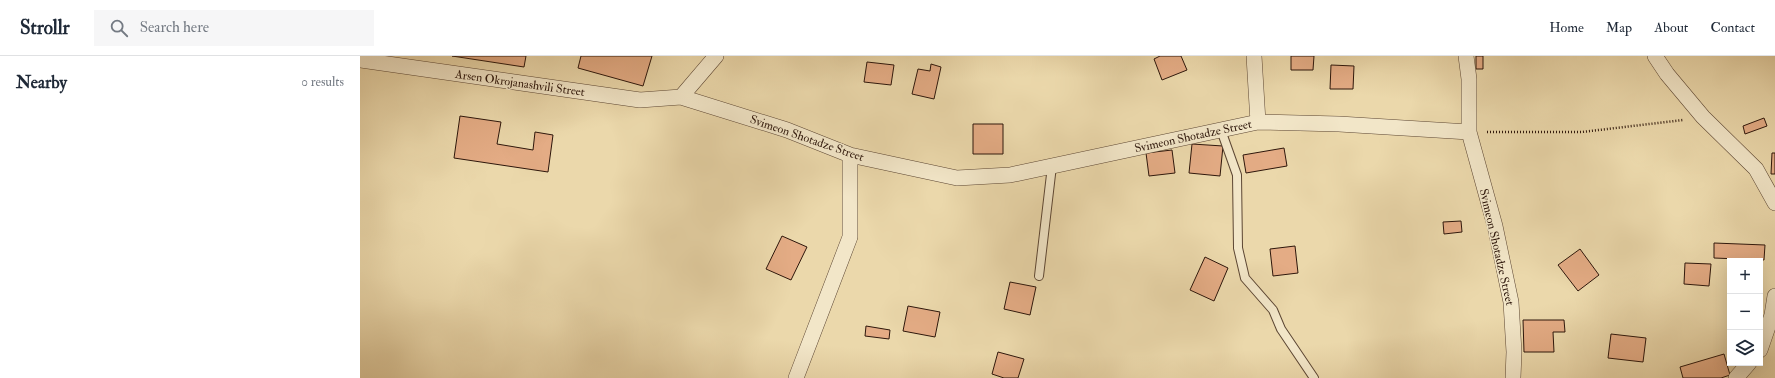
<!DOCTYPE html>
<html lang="en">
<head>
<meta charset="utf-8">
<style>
	body { margin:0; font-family:"IM FELL Double Pica",serif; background:#f6f6f7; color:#1f2937 }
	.controls { position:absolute; right:12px; bottom:12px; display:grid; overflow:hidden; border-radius:0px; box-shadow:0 4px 16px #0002 }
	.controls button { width:36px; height:36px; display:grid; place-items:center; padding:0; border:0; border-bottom:1px solid #e0e1e3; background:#fff; color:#1f2937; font:20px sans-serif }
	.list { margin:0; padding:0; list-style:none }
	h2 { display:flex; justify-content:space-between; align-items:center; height:52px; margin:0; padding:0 16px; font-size:17px }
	h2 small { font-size:13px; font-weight:400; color:#747a83 }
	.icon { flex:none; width:22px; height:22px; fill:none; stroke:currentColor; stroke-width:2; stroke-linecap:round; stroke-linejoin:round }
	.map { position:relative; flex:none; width:1415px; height:322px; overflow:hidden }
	header { display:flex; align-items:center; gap:24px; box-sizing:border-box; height:56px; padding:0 20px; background:#fff; border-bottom:1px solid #e0e1e3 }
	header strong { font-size:19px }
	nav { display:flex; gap:22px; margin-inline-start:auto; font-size:14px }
	.search { width:280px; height:36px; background:#f6f6f7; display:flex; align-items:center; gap:10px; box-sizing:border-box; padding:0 14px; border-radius:0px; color:#747a83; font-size:15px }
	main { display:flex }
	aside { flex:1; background:#fff }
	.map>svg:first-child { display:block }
</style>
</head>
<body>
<header>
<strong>Strollr</strong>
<div class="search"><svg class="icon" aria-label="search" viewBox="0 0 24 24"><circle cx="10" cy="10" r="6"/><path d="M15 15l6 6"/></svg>Search here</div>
<nav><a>Home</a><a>Map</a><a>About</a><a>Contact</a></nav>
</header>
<main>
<aside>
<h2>Nearby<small>0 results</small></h2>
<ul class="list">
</ul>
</aside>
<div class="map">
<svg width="1415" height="322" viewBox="0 0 1415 322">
	<rect width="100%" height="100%" fill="#ebd8ab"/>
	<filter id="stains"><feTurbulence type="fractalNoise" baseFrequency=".005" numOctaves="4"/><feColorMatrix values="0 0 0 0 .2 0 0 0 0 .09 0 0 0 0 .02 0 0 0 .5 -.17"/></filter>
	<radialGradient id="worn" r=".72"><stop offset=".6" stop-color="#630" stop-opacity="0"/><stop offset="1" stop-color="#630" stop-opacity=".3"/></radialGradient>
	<path fill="#e4ac85" stroke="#2d160b" d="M92,0h74l-2,11z
		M221,0h71l-9,30 -65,-18z
		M800,0h21l6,14 -25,10 -8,-21z
		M931,0h23l-1,14h-22z
		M1116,0h7v13h-7z
		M507,6l27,3 -3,20 -27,-3z
		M571,8l10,3 -7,32 -22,-5 6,-25 12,2z
		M971,9l23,1 -1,23h-23z
		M100,60l41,6 -4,22 36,6 2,-18 18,3 -5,37 -94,-14z
		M1404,62l3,8 -22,8 -2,-8z
		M613,68h30v30h-30z
		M832,88l31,2 -3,30 -31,-3z
		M924,92l3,18 -41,7 -3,-18z
		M812,94l3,23 -26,3 -3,-23z
		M1412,97h3v21h-4z
		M1101,165l1,11 -18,2 -1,-12z
		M422,180l25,11 -16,33 -25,-11z
		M1354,187l51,2 -1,15 -50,-2z
		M935,190l3,27 -25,3 -3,-27z
		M1220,193l19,26 -21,16 -20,-26z
		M845,201l23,11 -14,33 -24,-11z
		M1325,207l26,1 -2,22 -25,-2z
		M650,226l26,5 -6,28 -26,-6z
		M548,250l32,6 -5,25 -32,-6z
		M1163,264h41l1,12h-12l1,20h-30z
		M506,270l24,4 -1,9 -24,-3z
		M1251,278l35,4 -3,24 -35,-4z
		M638,296l26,7 -6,19h-14l-12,-4z
		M1364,298l6,21 -9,3h-38l-3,-11z"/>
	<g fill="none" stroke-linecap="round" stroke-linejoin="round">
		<g stroke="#5c4633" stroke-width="10">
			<path id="lane" d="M861,74l16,45 1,73 7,30 28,32 8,19 33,49
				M679,220l13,-110"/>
		</g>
		<g stroke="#5c4633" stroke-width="16">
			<path id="street" d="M894,0l4,66
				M1106,0l3,23v53l26,94 16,76 3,50 -1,26
				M1295,0l12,18 36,43 53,52 19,34
				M0,4l280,40 41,-3 106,33 63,25 107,23 53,-3 248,-53 81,2 130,8
				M321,41l35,-41
				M1400,294l12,-35 3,-19
				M436,322l54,-141v-82
				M1376,322l13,-15"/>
		</g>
		<path stroke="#2d160b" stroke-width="2.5" stroke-dasharray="1 2" stroke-linecap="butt" d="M1127,76h95l101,-12"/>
		<use href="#lane" stroke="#f2e6c8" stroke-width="8"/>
		<use href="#street" stroke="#f2e6c8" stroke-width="15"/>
	</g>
	<g text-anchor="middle" stroke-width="3" stroke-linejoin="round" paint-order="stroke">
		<g font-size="12" fill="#2d160b" stroke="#f2e6c8">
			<text transform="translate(160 27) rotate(8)" y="4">Arsen Okrojanashvili Street</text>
			<text transform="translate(833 80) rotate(-12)" y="4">Svimeon Shotadze Street</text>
			<text transform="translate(447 82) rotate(19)" y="4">Svimeon Shotadze Street</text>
			<text transform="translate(1137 191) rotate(77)" y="4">Svimeon Shotadze Street</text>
		</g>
	</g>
	<rect width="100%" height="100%" filter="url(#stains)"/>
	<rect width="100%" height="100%" fill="url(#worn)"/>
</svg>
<div class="controls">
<button>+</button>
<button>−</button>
<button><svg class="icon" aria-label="layers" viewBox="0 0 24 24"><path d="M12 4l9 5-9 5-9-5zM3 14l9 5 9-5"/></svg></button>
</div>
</div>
</main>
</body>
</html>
